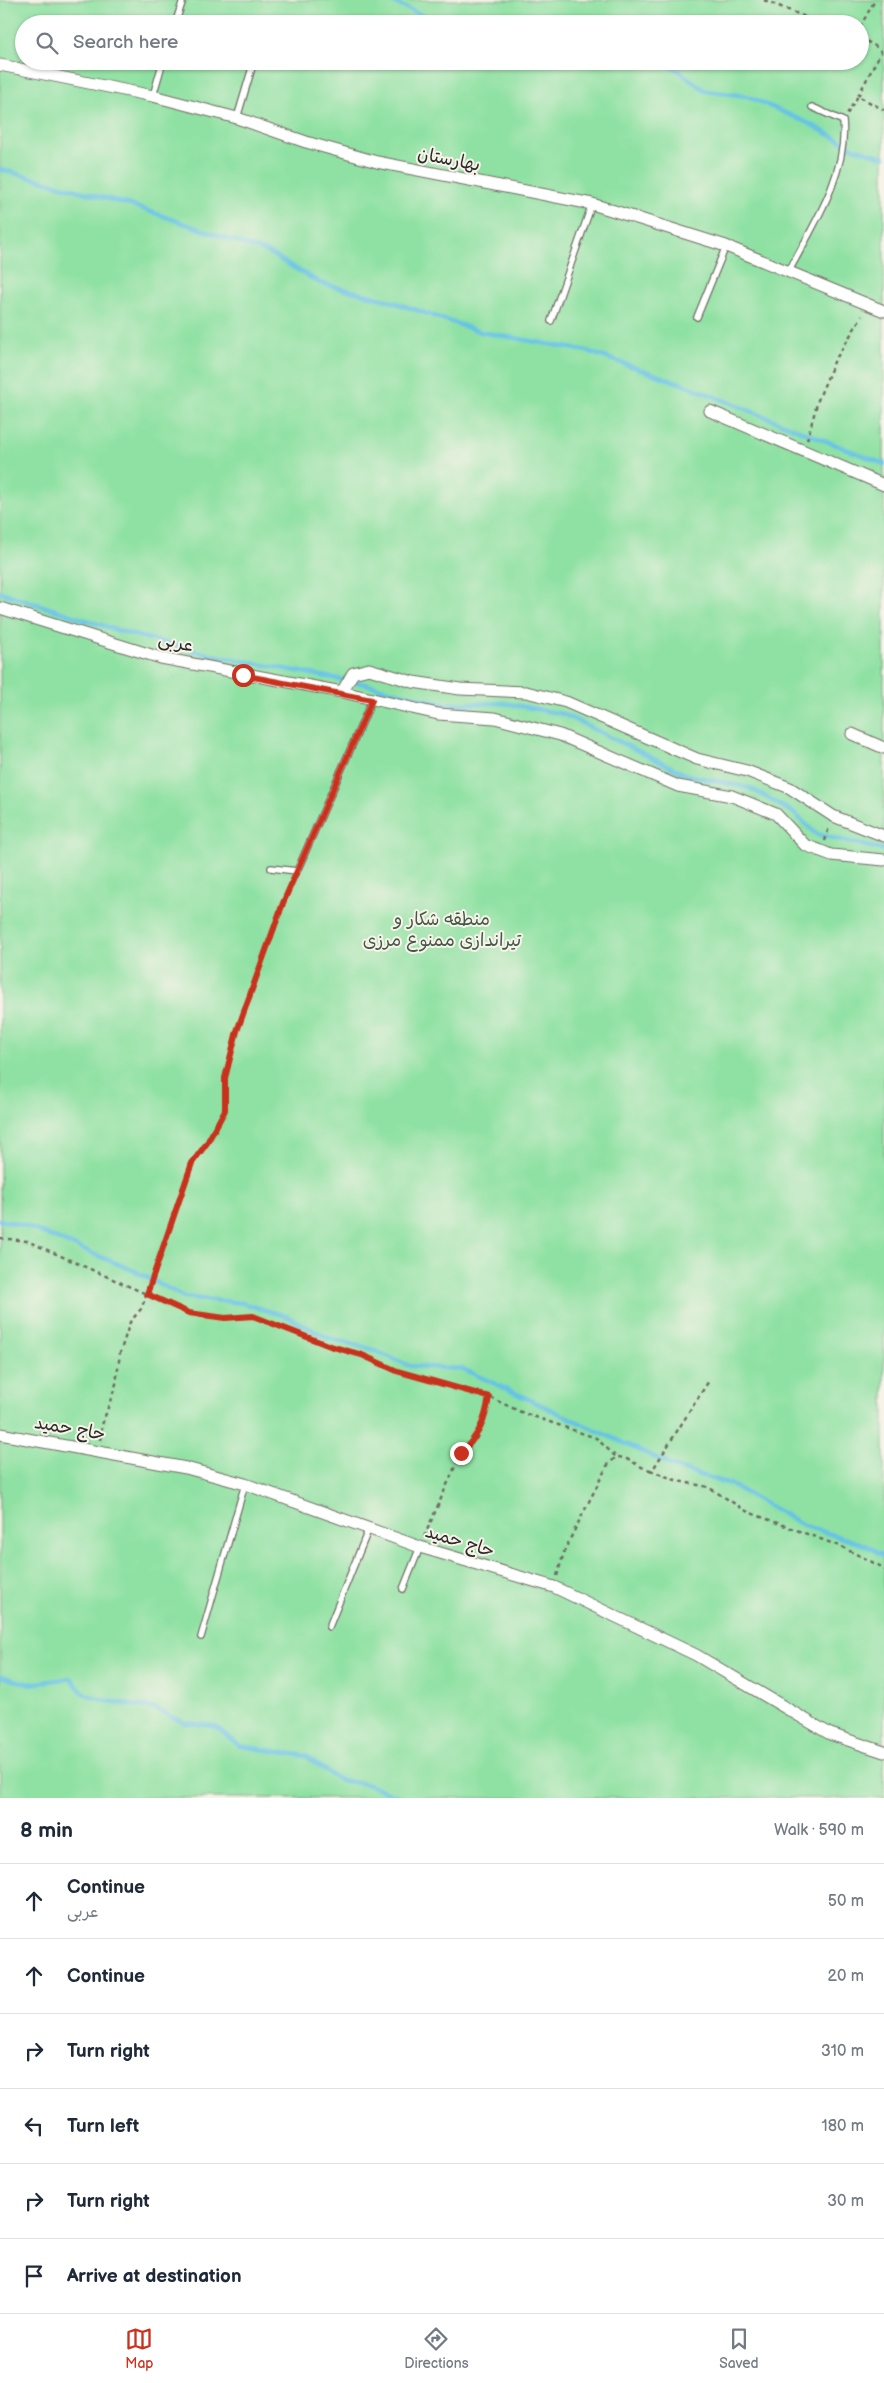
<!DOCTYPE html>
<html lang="en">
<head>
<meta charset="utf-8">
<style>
	body { margin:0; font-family:"Balsamiq Sans","Playpen Sans Arabic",sans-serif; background:#f6f6f7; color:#1f2937 }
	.stop { position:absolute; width:15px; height:15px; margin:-11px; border:4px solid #c8321e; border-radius:50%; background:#fff }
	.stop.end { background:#c8321e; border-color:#fff; box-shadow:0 1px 5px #0008 }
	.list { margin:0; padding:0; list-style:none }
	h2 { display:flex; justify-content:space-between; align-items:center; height:65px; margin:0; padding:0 20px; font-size:21px }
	h2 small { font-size:16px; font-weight:400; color:#747a83 }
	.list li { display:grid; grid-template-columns:32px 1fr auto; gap:15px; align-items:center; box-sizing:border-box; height:75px; padding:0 20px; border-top:1px solid #e0e1e3 }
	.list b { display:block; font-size:19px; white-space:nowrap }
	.list p { margin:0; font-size:16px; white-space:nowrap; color:#747a83 }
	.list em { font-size:16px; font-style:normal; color:#747a83 }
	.icon { flex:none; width:28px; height:28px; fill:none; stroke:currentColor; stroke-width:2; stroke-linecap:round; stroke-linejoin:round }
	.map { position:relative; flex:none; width:884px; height:1798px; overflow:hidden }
	.search { position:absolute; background:#fff; box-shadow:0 1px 4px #0004; left:15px; right:15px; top:15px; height:55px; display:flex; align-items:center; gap:12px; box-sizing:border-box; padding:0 18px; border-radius:28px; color:#747a83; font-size:19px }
	.sheet { height:515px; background:#fff }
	nav { display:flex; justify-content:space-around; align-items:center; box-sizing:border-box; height:70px; border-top:1px solid #e0e1e3; background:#fff; font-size:14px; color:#747a83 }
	nav a { display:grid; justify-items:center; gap:2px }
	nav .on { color:#c8321e }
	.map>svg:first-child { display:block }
</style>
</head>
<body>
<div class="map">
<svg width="884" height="1798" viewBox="0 0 884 1798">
	<rect width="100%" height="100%" fill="#f7f3e8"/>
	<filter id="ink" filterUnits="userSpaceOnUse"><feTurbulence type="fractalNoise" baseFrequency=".02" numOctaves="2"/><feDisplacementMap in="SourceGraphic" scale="10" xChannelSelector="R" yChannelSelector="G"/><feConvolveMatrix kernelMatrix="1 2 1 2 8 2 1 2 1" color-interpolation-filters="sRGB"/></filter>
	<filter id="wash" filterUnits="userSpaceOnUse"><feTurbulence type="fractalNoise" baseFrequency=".0096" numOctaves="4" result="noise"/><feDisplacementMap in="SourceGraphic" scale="20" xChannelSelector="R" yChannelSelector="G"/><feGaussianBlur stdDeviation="1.12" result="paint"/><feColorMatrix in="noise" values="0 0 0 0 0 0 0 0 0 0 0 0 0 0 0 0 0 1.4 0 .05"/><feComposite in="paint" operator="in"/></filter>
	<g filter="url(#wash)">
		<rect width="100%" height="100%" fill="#f0e5ca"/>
		<path fill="#8ee1a2" stroke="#5c8666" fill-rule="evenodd" d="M0,0h884v1798h-884zM24,24h836v37h-836z"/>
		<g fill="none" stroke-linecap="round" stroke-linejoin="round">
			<path stroke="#66c3e4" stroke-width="4.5" d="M388,0l54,24
				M665,61l41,30 41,5 63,28 44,24 30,9
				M0,169l134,37 135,47 51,30 67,17 94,32 106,19 96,33 201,80
				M0,592l123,40 89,23 153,29 78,20 61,-1 59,11 124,61 63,13 44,25 22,21 68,16
				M0,1220l23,5 112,46 49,26 58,6 44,13 42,22 43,11 39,17 53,3 217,100 50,15 75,42 60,19 19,11
				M0,1676l29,8 42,-6 12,15 19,7 51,8 32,15 30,3 25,20 66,10 33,24 27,4 38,14"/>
		</g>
	</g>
	<g filter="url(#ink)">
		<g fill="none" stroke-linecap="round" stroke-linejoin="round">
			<g stroke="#706c63" stroke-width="8">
				<path id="lane" d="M175,24l8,-24
					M153,96l10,-35
					M237,118l17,-57
					M789,271c24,-45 59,-98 54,-150l-31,-14
					M697,317l29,-71
					M551,321l41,-117
					M271,868l26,3 75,-171
					M403,1589l17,-42
					M329,1627l40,-99
					M201,1637l44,-153"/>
			</g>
			<g stroke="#706c63" stroke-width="13">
				<path id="street" d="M0,65l153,31 84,22 69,24 71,20 215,42 134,42 158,65
					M710,411l174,74
					M0,608l161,50 181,34 11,-19 16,-4 44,13 47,7 66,3 40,10 131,57 50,12 43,17 43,28 51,20
					M342,692l96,22 57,4 65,17 118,51 54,10 44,18 29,31 16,6 10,4 53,5
					M852,734l32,14
					M0,1434l186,34 59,16 175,63 134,40 142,68 134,79 54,18"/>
			</g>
			<path stroke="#706c63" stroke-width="2.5" stroke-dasharray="4 4" stroke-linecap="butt" d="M764,0l59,24
				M860,27l15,-27
				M858,96l23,-44c-5,-8 -14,-9 -21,-15
				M847,114l11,-18 26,14
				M807,440l11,-40 16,-38 28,-46
				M825,841l4,-14
				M0,1238l27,3 162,72 36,5 28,-2 77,30 32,9 35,16 92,26 32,15 75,26 20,19
				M100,1440l2,-15 14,-41 4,-31 10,-31 11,-13 14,-35 21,-68 16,-43 15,-20 18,-32v-33l12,-47 56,-152
				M650,1470l28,11 30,6 40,25 94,35 38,19 4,4
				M424,1537l37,-84 15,-14 10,-24 3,-18
				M557,1576l8,-27 42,-83 9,-9c14,0 21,10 34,13l5,-4 55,-87"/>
			<use href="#lane" stroke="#fff" stroke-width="5.5"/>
			<use href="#street" stroke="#fff" stroke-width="11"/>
		</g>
	</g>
	<g fill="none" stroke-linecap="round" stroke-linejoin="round" filter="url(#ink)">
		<path stroke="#c8321e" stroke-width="6" d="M243,675l129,25 -89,203 -46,128 -12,47v32l-18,33 -15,20 -45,131 42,19 36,5 28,-2 77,30 32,9 35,16 92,26c-4,25 -10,38 -28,56"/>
	</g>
	<g text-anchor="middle" stroke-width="4" stroke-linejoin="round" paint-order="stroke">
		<g font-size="18" fill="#2b2b2b" stroke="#f7f3e8">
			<text transform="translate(449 159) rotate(11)" y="6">بهارستان</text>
			<text transform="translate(176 642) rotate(13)" y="6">عربی</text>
			<text transform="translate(70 1428) rotate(10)" y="6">حاج حمید</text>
			<text transform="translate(460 1541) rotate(17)" y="6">حاج حمید</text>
		</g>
		<g font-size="18" fill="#445849" stroke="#f7f3e8">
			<text x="442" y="925">منطقه شکار و<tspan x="442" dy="21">تیراندازی ممنوع مرزی</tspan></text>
		</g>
	</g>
</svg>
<div class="stop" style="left:243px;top:675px"></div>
<div class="stop end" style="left:461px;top:1453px"></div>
<div class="search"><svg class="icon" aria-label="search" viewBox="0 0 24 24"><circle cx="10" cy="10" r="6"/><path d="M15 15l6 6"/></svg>Search here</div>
</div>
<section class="sheet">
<h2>8 min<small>Walk · 590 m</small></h2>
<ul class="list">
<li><svg class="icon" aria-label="ahead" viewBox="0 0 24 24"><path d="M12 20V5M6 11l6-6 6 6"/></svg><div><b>Continue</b><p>عربی</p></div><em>50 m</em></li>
<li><svg class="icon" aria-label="ahead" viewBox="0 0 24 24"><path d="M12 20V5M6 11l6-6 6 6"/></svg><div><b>Continue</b></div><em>20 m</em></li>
<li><svg class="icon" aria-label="right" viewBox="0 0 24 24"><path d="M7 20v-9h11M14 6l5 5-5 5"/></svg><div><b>Turn right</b></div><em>310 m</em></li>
<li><svg class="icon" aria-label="left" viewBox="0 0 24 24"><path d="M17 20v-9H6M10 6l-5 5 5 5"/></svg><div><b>Turn left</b></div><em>180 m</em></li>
<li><svg class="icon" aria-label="right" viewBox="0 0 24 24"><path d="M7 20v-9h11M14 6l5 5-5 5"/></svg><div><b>Turn right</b></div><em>30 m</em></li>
<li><svg class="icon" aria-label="arrive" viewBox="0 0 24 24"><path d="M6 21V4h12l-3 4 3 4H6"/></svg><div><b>Arrive at destination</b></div></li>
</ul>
</section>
<nav>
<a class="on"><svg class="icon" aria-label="map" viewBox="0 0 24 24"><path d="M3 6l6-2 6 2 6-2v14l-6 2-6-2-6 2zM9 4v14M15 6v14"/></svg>Map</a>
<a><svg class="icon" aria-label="directions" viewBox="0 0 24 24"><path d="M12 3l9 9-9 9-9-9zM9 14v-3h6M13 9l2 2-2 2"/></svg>Directions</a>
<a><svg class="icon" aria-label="saved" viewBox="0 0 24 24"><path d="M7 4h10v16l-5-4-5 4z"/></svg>Saved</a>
</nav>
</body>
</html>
